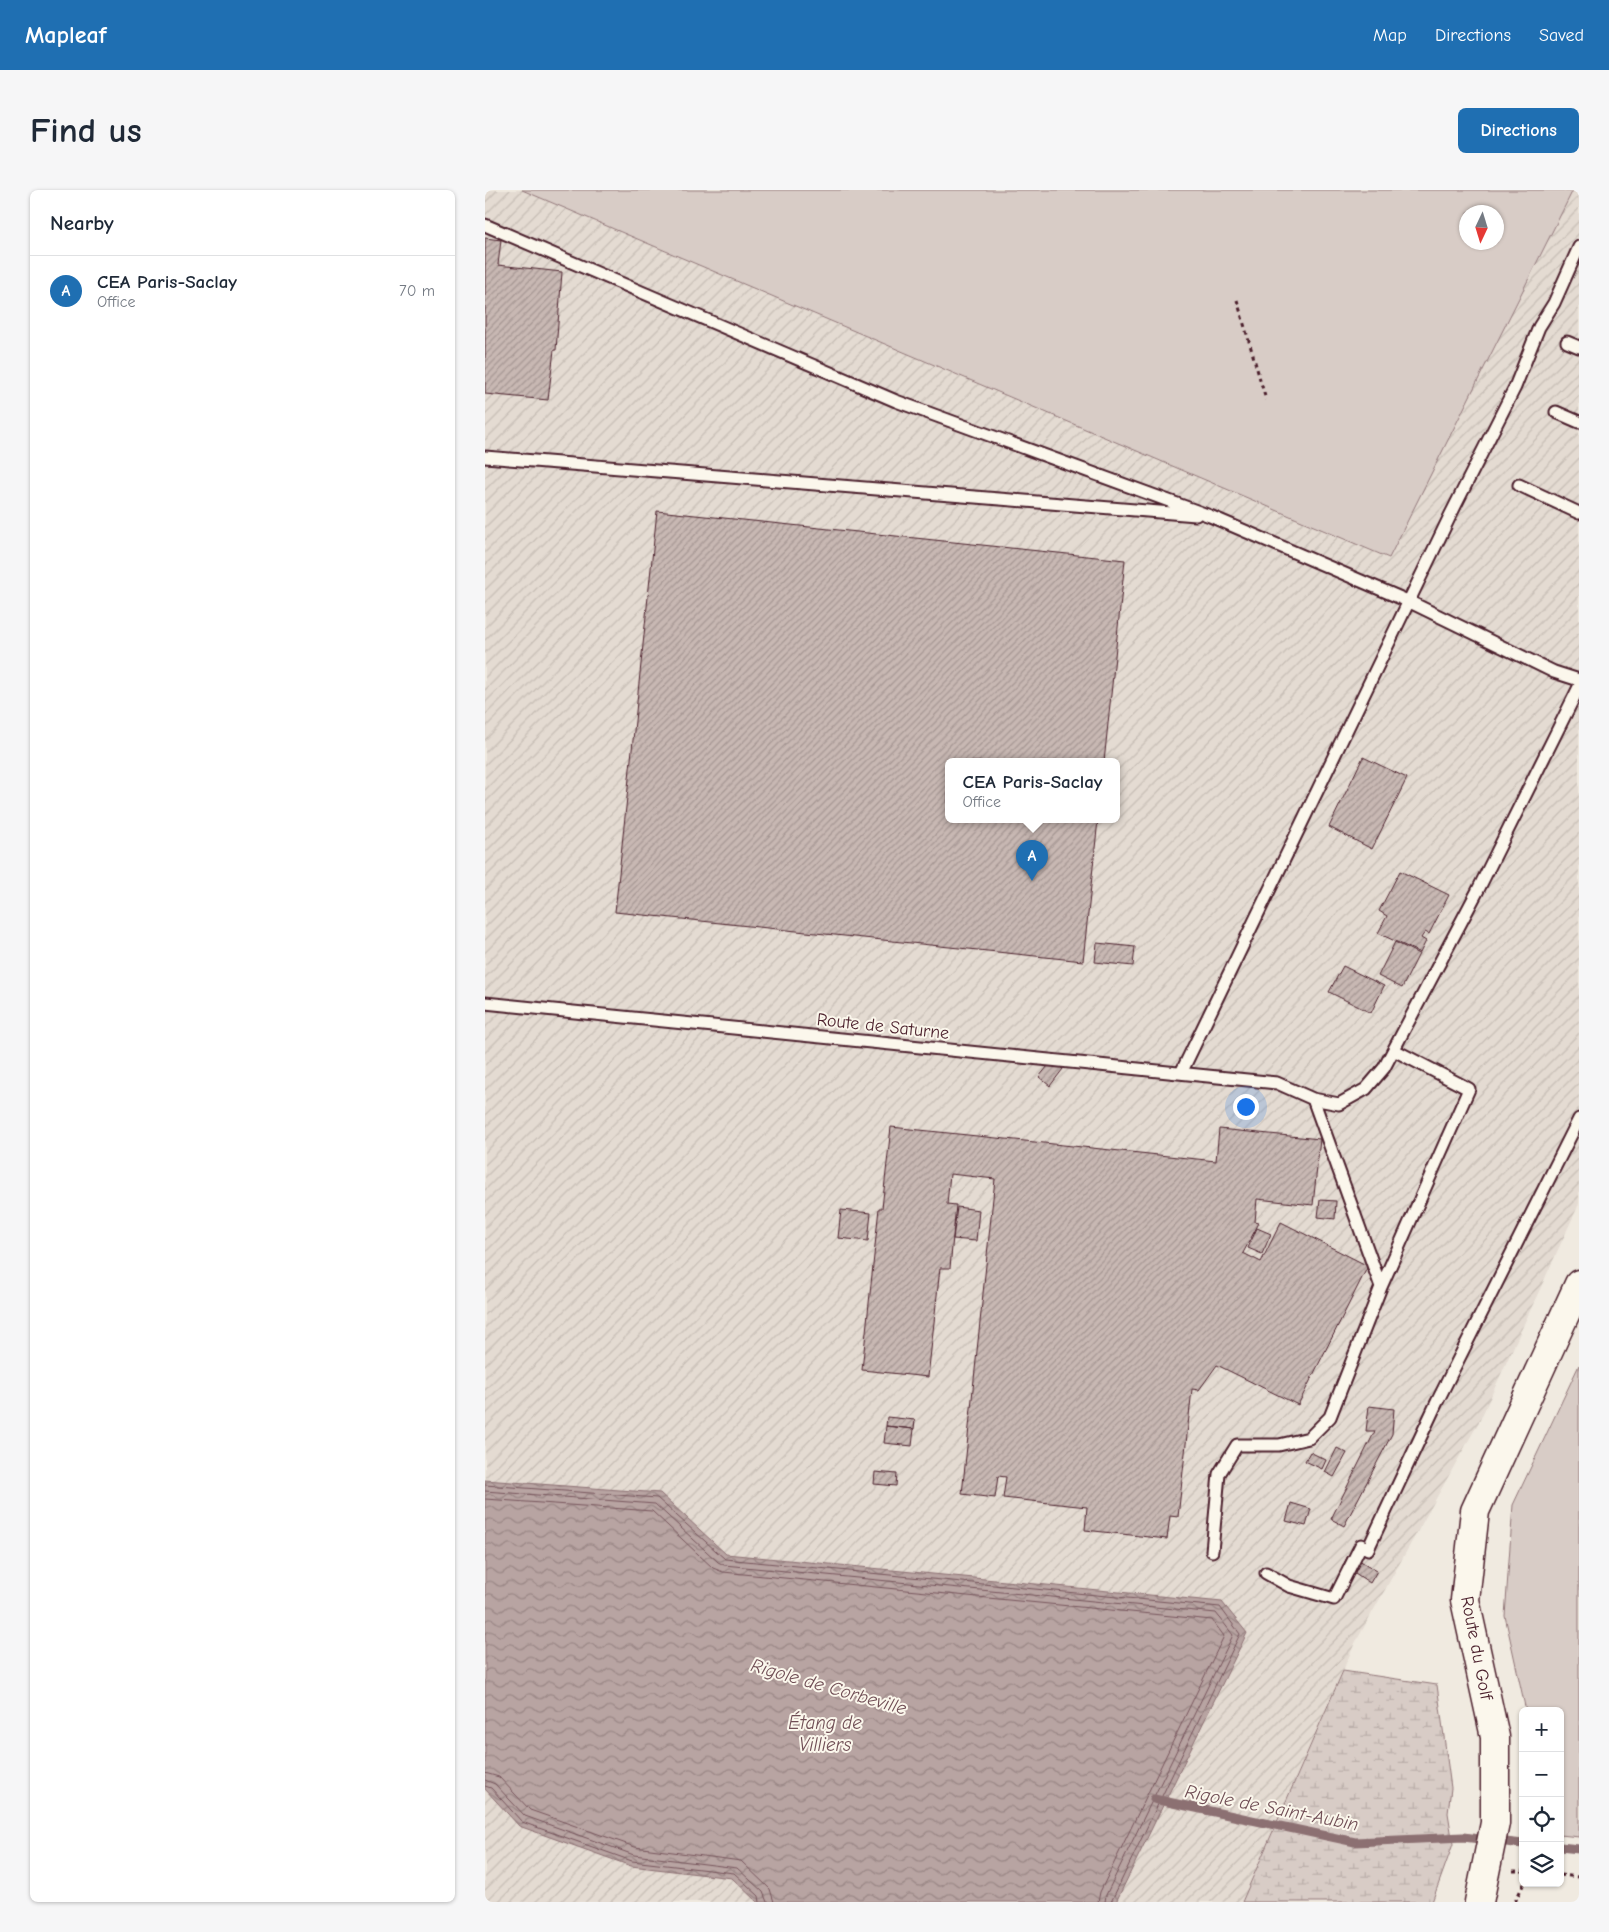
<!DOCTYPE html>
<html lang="en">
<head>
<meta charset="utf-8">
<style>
	body { margin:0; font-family:"Comic Neue",sans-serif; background:#f6f6f7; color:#1f2937 }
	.controls { position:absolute; right:15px; bottom:15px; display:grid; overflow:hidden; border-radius:8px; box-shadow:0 1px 4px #0004 }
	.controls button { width:45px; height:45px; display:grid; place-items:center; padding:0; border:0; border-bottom:1px solid #e0e1e3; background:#fff; color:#1f2937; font:25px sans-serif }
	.compass { position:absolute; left:974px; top:15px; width:45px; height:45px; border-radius:50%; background:#fff; box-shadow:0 1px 4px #0004; rotate:184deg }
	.you { position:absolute; left:760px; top:916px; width:18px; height:18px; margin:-12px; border:4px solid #fff; border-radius:50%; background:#1a73e8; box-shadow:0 0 0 8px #1a73e833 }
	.badge { display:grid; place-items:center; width:32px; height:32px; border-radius:50%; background:#1f6fb2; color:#fff; font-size:16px; font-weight:700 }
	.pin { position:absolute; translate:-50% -41px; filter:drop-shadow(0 1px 2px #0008) }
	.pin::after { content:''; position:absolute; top:26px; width:18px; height:15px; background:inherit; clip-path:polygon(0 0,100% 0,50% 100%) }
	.popup { position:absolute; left:460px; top:568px; width:175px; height:65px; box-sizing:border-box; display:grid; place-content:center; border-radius:8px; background:#fff; filter:drop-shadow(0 1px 4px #0005); font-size:16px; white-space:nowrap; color:#747a83 }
	.popup b { font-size:19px; color:#1f2937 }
	.popup::after { content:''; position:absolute; left:50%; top:100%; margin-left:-10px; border:10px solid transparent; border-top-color:#fff }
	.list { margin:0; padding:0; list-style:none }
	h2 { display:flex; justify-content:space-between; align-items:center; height:65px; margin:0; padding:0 20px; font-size:21px }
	h2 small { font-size:16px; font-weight:400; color:#747a83 }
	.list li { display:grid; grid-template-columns:32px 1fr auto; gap:15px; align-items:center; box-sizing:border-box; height:70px; padding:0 20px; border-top:1px solid #e0e1e3 }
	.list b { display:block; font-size:19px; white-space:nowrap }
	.list p { margin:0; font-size:16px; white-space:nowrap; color:#747a83 }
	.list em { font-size:16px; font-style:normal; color:#747a83 }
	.icon { flex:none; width:28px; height:28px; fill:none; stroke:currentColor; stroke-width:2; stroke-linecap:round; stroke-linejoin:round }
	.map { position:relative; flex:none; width:1094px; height:1712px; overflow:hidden; border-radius:8px }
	header { display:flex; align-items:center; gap:30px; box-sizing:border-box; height:70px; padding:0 25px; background:#1f6fb2; color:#fff }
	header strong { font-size:24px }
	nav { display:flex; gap:28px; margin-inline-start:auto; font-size:18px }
	.intro { display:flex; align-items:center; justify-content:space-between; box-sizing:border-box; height:120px; padding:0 30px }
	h1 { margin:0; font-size:35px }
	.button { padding:12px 22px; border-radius:8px; background:#1f6fb2; color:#fff; font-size:18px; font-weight:700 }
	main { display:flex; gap:30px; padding:0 30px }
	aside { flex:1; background:#fff; border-radius:8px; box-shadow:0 1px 4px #0004 }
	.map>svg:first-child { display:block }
</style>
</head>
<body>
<header>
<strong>Mapleaf</strong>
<nav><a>Map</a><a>Directions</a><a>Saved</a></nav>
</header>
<div class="intro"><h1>Find us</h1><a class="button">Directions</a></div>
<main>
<aside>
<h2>Nearby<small></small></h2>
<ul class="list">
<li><span class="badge">A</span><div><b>CEA Paris-Saclay</b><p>Office</p></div><em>70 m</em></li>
</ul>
</aside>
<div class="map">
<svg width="1094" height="1712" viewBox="0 0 1094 1712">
	<defs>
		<pattern id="industrial-furrows" width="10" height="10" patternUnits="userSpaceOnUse" patternTransform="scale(1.25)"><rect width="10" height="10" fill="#e4dbd2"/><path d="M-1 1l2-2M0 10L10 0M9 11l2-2" fill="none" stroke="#c5bcb4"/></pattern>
		<pattern id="wetland-marsh" width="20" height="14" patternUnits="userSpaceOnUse" patternTransform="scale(1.25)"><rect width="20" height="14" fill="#d8ccc6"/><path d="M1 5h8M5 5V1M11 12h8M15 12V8" fill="none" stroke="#bbafaa"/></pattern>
		<pattern id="water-waves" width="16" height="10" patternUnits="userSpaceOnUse" patternTransform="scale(1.25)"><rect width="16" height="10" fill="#b8a4a2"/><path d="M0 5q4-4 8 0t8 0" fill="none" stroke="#988584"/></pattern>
		<pattern id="building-hatch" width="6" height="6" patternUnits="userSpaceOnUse" patternTransform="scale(1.25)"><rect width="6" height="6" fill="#c8b8b3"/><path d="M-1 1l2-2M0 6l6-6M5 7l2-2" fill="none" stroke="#a49592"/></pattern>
	</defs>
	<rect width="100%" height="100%" fill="#f0eae0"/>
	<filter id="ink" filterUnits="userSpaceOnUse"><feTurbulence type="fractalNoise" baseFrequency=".02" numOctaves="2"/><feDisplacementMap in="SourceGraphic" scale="10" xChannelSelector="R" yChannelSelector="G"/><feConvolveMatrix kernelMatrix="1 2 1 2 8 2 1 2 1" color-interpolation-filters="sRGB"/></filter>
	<g filter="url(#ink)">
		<path fill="url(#industrial-furrows)" fill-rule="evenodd" d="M0,0h37l866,368 185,-368h6v1014l-99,216 -126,225 -112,257h-757zM463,572h168v58h-168z"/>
		<path fill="#d8ccc6" stroke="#917678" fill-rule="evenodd" d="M37,0h1051l-184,368zM982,22h30v30h-30z
			M1094,1175v472l-19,-2v-124h-34l-21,-95 8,-111z"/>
		<path fill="url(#wetland-marsh)" stroke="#917678" d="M858,1481l94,14 14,103 -3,25 5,31 -21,58h-190z"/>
		<path fill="url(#water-waves)" stroke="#8c6f72" d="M0,1290l175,13 66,61 496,48 25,31 -131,269h-359l-25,-24 -101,-12 -112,-40 -34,-37z"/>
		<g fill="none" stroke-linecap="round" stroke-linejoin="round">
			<path stroke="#76545b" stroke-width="1" d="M0,1295l172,13 68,61 495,48 20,27 -129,268
				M0,1301l170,13 63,58 6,3 492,48 17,22 -127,260 -1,7
				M0,1309l167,12 61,57 10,4 489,48 12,16 -124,256 -2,10
				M0,1583l14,4 31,33 105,37 106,14 29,28 4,13
				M0,1590l10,4 30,32 109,39 103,13 26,24 4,10
				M0,1596l6,2 31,34 110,39 102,12 25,23 1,6"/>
			<path stroke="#8c6f72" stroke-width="9" d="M669,1609l201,43 108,-5 60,7
				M1075,1657l19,2"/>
		</g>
		<path fill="url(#building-hatch)" stroke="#4a1f2b" d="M0,48l16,2 -3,25 64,7 -6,78h-2l-6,50 -63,-6z
			M172,321l468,49 -21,202h-156v58h150l-15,141 -468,-49z
			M878,567l44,21 -35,71 -43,-22z
			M915,681l49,24 -20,39 -4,-2 -4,6 5,3 -6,12 -42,-20 9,-17 -8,-5z
			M910,752l24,12 -17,34 -24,-12z
			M612,753l38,4 -2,19 -38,-4z
			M858,776l41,20 -13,27 -42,-21z
			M567,871l11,8 -13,17 -11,-9z
			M406,937l325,34 3,-32 101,10 -7,66 -56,-6 -2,23 4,1 -16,30 18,9 20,-40 87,44 -70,139 -81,-40 -18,25 -7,-1 -14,128 -8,-1 -3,23 -82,-9 2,-23 -84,-9 3,-21 -8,-1 -3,22 -33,-4 33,-315 -45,-5 -3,30 9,1 -6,63h-10l-12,109 -66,-7 17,-162h3z
			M835,1010l16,1 -1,18 -17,-2z
			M472,1017l22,3 -3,31 -23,-2z
			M356,1020l30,3 -3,28 -30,-3z
			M772,1038l14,6 -9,20 -14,-6z
			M884,1216l25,3 -2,25 -48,92 -13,-7 44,-88h-9z
			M402,1227l28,3 -1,9 -28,-3z
			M401,1236l28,3 -2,17 -28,-3z
			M852,1258l10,5 -13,24 -9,-5z
			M825,1262l16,8 -4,9 -17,-8z
			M390,1282l22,2 -1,12 -22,-2z
			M806,1313l20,6 -5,17 -20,-5z
			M864,1364l28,17 -7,12 -27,-18z"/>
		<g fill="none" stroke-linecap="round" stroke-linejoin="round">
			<g stroke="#4a1f2b" stroke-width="15">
				<path id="service" d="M0,35l411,176 314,115 200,86 144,70 25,8
					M1082,152l12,5
					M1071,222l23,10
					M0,267l711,58
					M1034,295l60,28
					M0,813l792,80 36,16 26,5 27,-15 18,-21 93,-176 102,-205
					M696,883l269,-557 65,-129 24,-60 15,-24 25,-56
					M828,909l68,188
					M727,1361l7,-77 18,-29h42l30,-7 21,-21 51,-130 88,-198 -75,-39
					M781,1383l23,13 45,13 27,-54 7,4 69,-147 142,-283"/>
			</g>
			<g stroke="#4a1f2b" stroke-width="31">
				<path id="tertiary" d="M994,1712l16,-79v-86l-30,-137 10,-89 104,-227"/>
			</g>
			<path stroke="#4a1f2b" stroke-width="3" stroke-dasharray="4 4" stroke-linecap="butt" d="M752,110l29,100
				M1028,1681h10
				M1075,1685l19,2
				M1030,1712l9,-19"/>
			<use href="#service" stroke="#fbf7ec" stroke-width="11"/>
			<use href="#tertiary" stroke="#fbf7ec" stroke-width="28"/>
		</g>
	</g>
	<g text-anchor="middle" stroke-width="4" stroke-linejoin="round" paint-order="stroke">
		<g font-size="18" fill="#4a1f2b" stroke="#fbf7ec">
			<text transform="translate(398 836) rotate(6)" y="6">Route de Saturne</text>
			<text transform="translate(992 1458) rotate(79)" y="6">Route du Golf</text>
		</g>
		<g font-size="19" font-style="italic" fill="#704e55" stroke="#fbf7ec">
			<text transform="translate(344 1496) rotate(16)" y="7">Rigole de Corbeville</text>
			<text x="340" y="1539">Étang de<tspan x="340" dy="22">Villiers</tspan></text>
			<text transform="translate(787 1617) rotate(11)" y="7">Rigole de Saint-Aubin</text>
		</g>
	</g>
</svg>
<div class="controls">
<button>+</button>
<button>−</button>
<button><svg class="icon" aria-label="locate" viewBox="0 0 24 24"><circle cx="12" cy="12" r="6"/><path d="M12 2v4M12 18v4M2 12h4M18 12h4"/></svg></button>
<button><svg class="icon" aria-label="layers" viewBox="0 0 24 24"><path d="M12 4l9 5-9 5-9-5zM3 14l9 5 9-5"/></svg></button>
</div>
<svg class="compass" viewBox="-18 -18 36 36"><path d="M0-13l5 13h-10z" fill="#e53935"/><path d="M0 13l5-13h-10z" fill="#747a83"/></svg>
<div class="you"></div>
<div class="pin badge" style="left:547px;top:691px">A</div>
<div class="popup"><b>CEA Paris-Saclay</b>Office</div>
</div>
</main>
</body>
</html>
